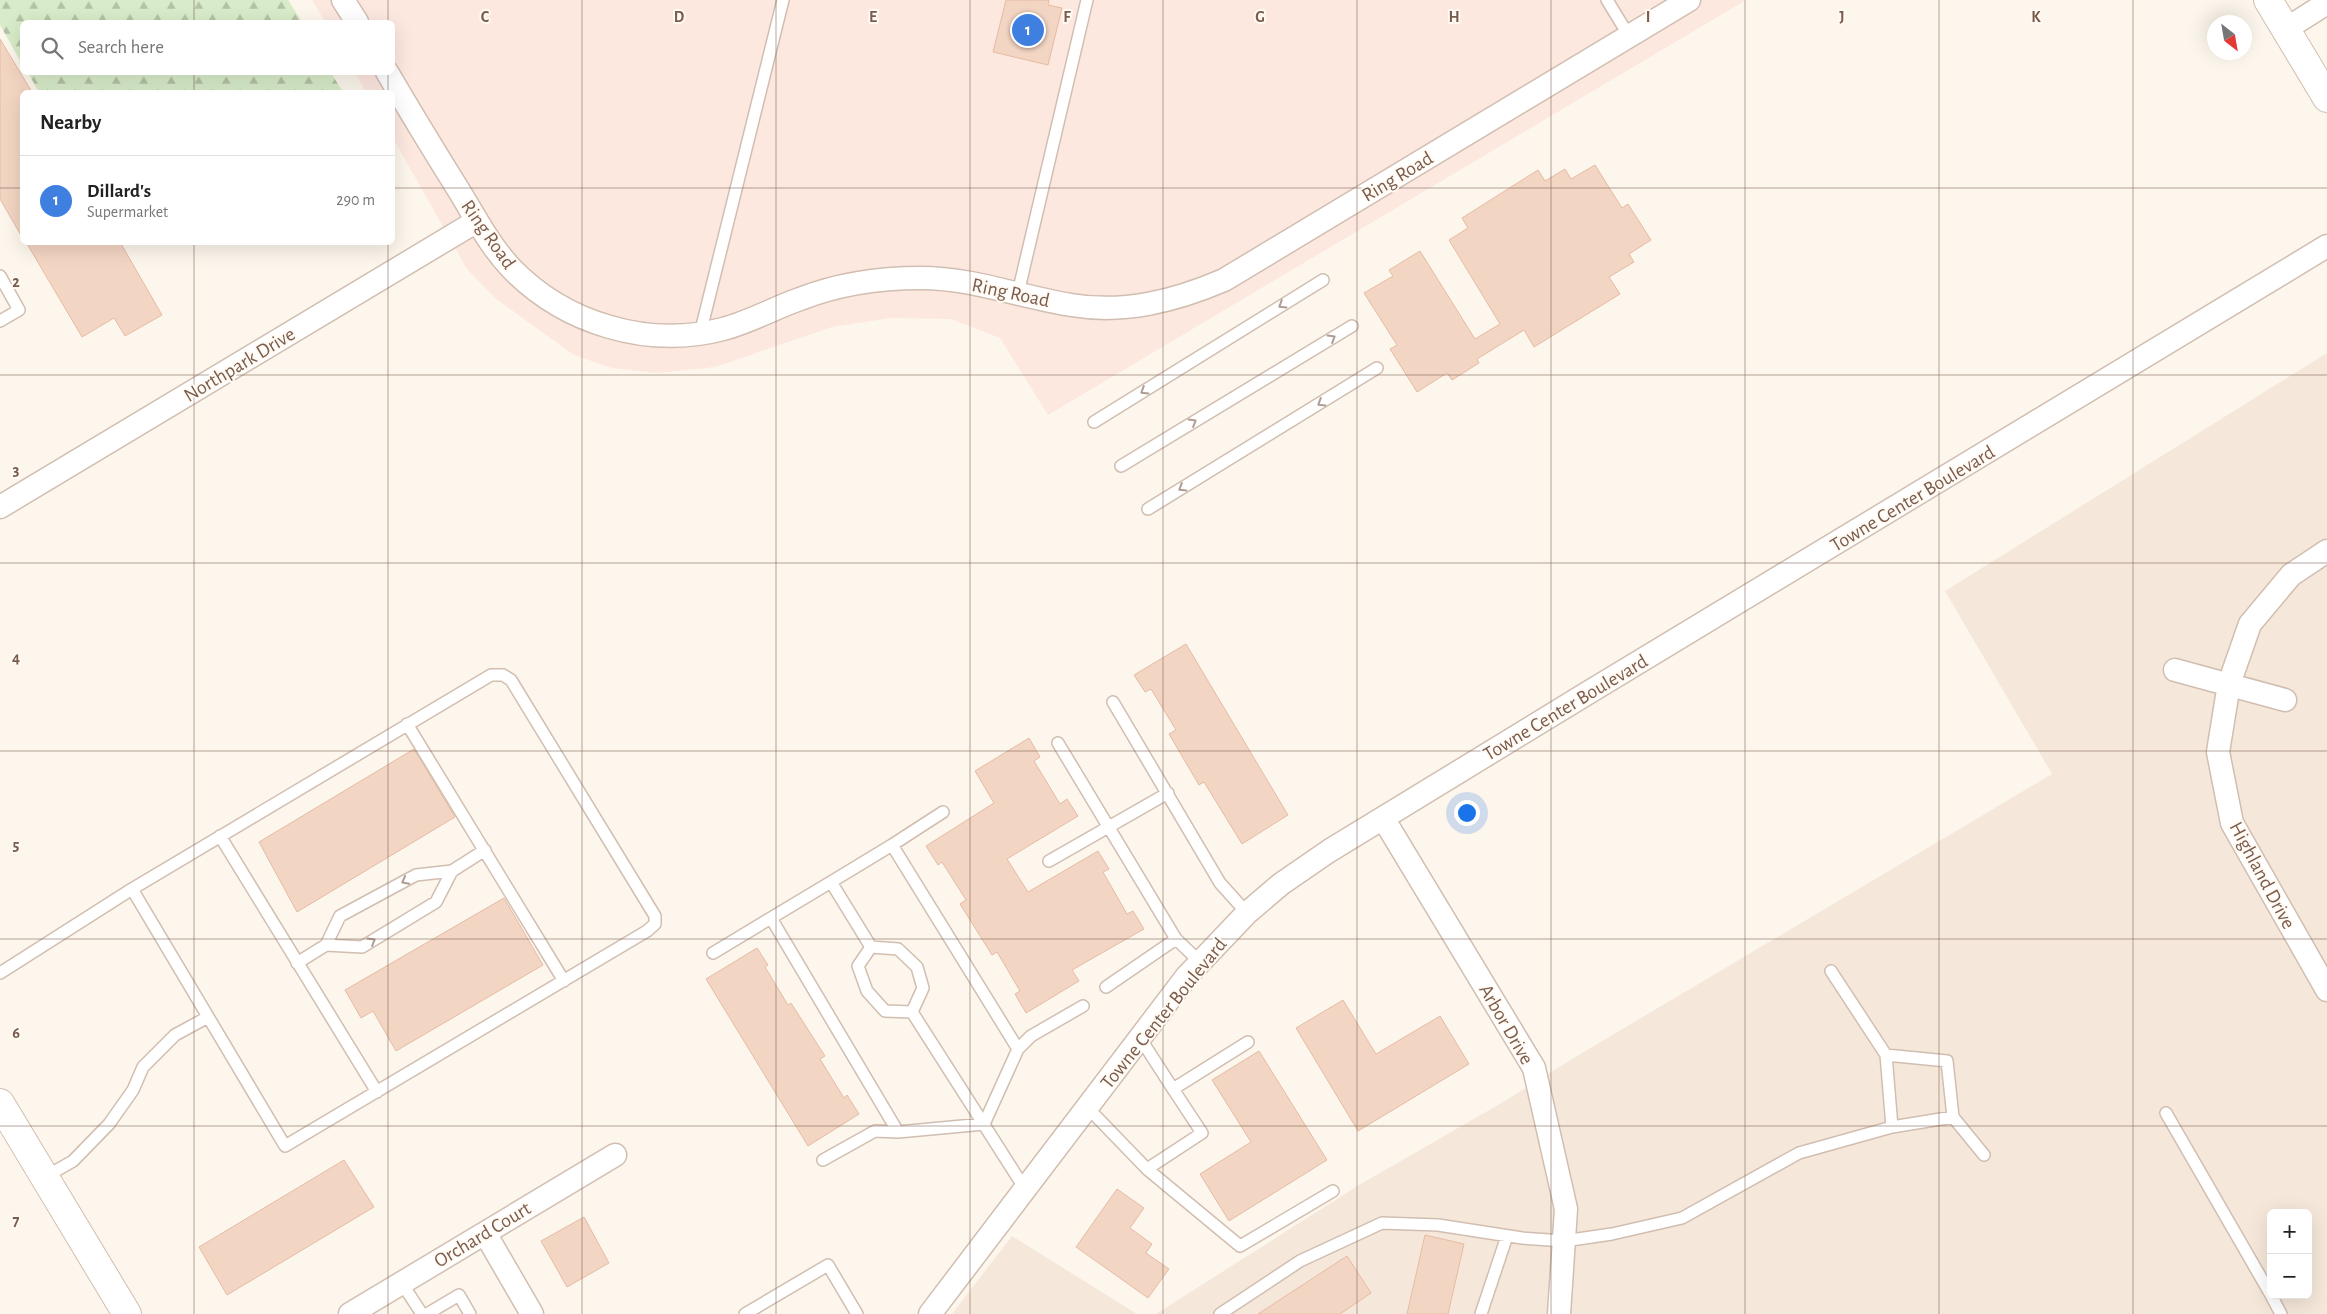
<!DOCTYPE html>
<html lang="en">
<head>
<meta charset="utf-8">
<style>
	body { margin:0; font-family:"Alegreya Sans",sans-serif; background:#f6f6f6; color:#222 }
	.controls { position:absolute; right:15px; bottom:15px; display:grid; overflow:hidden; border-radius:8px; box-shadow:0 5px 20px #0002 }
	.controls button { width:45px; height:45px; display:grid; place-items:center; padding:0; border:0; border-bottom:1px solid #e0e0e0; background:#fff; color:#222; font:25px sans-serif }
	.compass { position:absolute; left:2207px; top:15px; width:45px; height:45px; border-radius:50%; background:#fff; box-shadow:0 5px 20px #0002; rotate:149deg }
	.you { position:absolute; left:1466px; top:812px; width:18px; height:18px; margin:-12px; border:4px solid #fff; border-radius:50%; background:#1a73e8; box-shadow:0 0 0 8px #1a73e833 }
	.badge { display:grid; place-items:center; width:32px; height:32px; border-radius:50%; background:#1a73e8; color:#fff; font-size:16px; font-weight:700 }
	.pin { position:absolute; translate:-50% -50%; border:2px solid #fff; box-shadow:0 1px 5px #0006 }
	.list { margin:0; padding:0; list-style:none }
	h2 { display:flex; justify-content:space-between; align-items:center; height:65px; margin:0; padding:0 20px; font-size:21px }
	h2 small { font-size:16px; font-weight:400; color:#767676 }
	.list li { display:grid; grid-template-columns:32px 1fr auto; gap:15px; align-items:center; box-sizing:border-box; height:90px; padding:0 20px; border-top:1px solid #e0e0e0 }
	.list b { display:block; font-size:19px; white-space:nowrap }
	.list p { margin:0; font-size:16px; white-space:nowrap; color:#767676 }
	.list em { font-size:16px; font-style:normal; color:#767676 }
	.icon { flex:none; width:28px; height:28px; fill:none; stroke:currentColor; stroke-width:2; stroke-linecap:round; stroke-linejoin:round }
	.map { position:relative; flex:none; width:2327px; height:1314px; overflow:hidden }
	.search { position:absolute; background:#fff; box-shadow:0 5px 20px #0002; left:20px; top:20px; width:375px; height:55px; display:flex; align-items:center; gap:12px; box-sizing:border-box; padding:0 18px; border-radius:8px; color:#767676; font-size:19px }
	.panel { position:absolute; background:#fff; box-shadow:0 5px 20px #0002; left:20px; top:90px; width:375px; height:155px; border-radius:8px }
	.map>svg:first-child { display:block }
</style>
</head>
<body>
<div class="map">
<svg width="2327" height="1314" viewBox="0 0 2327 1314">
	<defs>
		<pattern id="forest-firs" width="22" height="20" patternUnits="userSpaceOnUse" patternTransform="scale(1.25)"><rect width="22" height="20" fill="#d8ecc9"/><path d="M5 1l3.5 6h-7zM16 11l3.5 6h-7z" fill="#b4c2a5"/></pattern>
	</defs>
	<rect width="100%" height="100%" fill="#fdf6ec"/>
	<path fill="#f5e8da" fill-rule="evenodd" d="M2327,353v961h-1171l203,-129 139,-80 79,-49 475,-282 -107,-183zM2271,1213h37v82h-37z
		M1012,1236l125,78h-185z"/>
	<path fill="#fde8e0" d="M312,0h1434l-698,415 -48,-77 -49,-19 -60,-1 -59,9 -117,40 -58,6 -45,-5 -38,-13 -78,-56 -29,-30 -74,-131 -1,-46h-26l-11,-19 37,-1v-50h-67z"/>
	<path fill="url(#forest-firs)" d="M0,0h288l14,22h-280v42l-22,-39z
		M28,73h303l12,19h-304z"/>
	<path fill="#f3d5c3" stroke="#e6bba3" d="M1006,0h43l-1,5 14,3 -14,57 -55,-13z
		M0,39l32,53h-10v145l-22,-38z
		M1595,165l27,43 6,-4 23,36 -22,14 5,8 -25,15 11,17 -86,53 -10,-17 -47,29 2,4 -27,17 -5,-7 -30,19 -27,-43 7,-4 -33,-52 29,-17 -4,-6 31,-19 55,88 25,-15 -51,-84 19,-12 -6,-10 76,-48 7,11 20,-12 6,10z
		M26,242h94l42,73 -37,21 -11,-18 -32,19z
		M1186,644l102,171 -46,29 -38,-62 -5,3 -30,-51 7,-4 -25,-41 -6,3 -11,-17z
		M1029,738l11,19 -6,4 26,43 7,-5 11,17 -71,43 21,33 70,-41 11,18 -6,3 24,42 6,-3 11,18 -72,41 7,11 -53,32 -11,-19 5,-3 -23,-39 -5,3 -32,-51 6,-4 -24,-38 -4,3 -12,-19 68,-43 -19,-32z
		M414,749l41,68 -158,95 -38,-70z
		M504,898l39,67 -147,86 -23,-40 -12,7 -16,-28z
		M757,948l11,17 -3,2 23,38 3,-2 34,53 -5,3 24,39 3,-3 12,19 -51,32 -102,-167z
		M1343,1000l33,54 64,-38 29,48 -111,67 -62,-103z
		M1259,1051l68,109 -98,61 -29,-47 51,-32 -39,-62z
		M344,1160l30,47 -147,88 -28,-48z
		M1117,1189l27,19 -14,20 22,16 -6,9 23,16 -21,29 -72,-51z
		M584,1217l25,46 -42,24 -26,-46z
		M1425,1235l39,9 -16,70h-41z
		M1347,1256l24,37 -31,21h-82z"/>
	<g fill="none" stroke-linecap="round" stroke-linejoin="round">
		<g stroke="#d1beb0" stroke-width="14">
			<path id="service" d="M1607,0l22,36
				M0,276l19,34 -19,11
				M1018,293l69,-293
				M700,334l83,-334
				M1094,422l229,-142
				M1121,466l231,-140
				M1148,509l229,-141
				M1113,702l107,181 27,30
				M407,724l157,257
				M1058,743l118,196 24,23
				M220,836l157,256
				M892,845l51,-33
				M1049,861l119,-68
				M831,882l-60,36 127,214
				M326,945l36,2 74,-45 16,-31
				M871,947l27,2 19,18 6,21 -11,24
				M713,953l58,-35
				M297,963l29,-18 14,-29 76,-41 36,-4 33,-21
				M1831,971l55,84
				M0,973l132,-84 359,-214h12l8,5 144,236v8l-8,7 -362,215 -153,-257
				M1106,987l70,-48
				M1140,1038l33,51 75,-47
				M1087,1107l60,62 93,77 93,-55
				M2166,1113l105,182
				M1892,1127l-6,-72 61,6 6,56
				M823,1160l52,-29 23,1 86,-8 34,-75
				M1147,1169l55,-36 -29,-44
				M45,1177l28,-16 36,-37 24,-34 10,-23 32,-32 33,-18
				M1025,1189l-113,-177 -27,-1 -18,-20 -9,-25 13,-19 -40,-65 61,-37 126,204 13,-13 52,-30
				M401,1282l21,32
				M2271,1295l10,19
				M427,1314l32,-19 11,19
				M745,1314l83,-49 29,49
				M1220,1314l80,-53 82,-38 56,2 84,13 42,3 48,-7 70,-16 117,-65 93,-26 61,-10 31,38
				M1481,1314l26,-78"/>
		</g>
		<g stroke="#d1beb0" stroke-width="25">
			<path id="minor" d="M343,0l14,22
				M2286,29l41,-26
				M387,72c24,41 49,82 74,122 15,25 30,53 50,74 53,55 136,81 212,61 27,-7 51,-21 77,-30 38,-15 81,-21 121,-21 52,0 99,19 150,27 53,9 104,-4 153,-25l465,-280
				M0,507l477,-286
				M2327,551l-36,24 -41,49 -21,60 -11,68 14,71 95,167
				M2175,670l110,30
				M1383,818l151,250 32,141 -7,105
				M485,1233l47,81
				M350,1314l265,-159
				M930,1314l257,-338 60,-63 34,-29 48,-33 257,-157 741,-448"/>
		</g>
		<g stroke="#d1beb0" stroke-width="30">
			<path id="tertiary" d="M2268,0l59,98
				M0,1103l127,211"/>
		</g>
		<use href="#service" stroke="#fff" stroke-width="11"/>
		<use href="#minor" stroke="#fff" stroke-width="22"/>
		<use href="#tertiary" stroke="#fff" stroke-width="28"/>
	</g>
	<defs><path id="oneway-chevron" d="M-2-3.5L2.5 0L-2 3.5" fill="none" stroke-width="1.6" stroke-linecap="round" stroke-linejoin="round" transform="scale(1.25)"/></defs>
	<g stroke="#af9d94">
		<use href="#oneway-chevron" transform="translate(1282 305) rotate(148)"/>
		<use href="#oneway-chevron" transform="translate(1332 338) rotate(-31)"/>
		<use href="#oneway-chevron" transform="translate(1144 391) rotate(148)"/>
		<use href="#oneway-chevron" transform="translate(1321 403) rotate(148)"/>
		<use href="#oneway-chevron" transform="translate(1193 422) rotate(-31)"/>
		<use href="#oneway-chevron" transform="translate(1182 488) rotate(148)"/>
		<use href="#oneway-chevron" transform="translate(405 881) rotate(152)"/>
		<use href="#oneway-chevron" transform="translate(372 941) rotate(-31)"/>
	</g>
	<path fill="none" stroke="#7a5c4d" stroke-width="1" stroke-opacity="0.55" d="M194,0v22M388,0v22M582,0v1314M776,0v1314M970,0v1314M1163,0v1314M1357,0v1314M1551,0v1314M1745,0v1314M1939,0v1314M2133,0v1314M194,72v20M388,72v20M0,188h22M392,188h1935M194,242v1072M388,242v1072M0,375h2327M0,563h2327M0,751h2327M0,939h2327M0,1126h2327"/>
	<g text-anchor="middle" stroke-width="4" stroke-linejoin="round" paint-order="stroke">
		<g font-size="20" fill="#7a5c4d" stroke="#fffaf3">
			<text transform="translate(1397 176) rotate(-31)" y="7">Ring Road</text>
			<text transform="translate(489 234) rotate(55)" y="7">Ring Road</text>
			<text transform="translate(1011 292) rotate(12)" y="7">Ring Road</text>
			<text transform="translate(239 364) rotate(-31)" y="7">Northpark Drive</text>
			<text transform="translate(1912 498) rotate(-31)" y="7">Towne Center Boulevard</text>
			<text transform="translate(1565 707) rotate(-31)" y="7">Towne Center Boulevard</text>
			<text transform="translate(2263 875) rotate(62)" y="7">Highland Drive</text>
			<text transform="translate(1163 1013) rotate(-51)" y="7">Towne Center Boulevard</text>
			<text transform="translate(1507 1024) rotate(60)" y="7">Arbor Drive</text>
			<text transform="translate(482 1234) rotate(-31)" y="7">Orchard Court</text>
		</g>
	</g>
	<g font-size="16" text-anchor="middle" font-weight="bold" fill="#7a5c4d" stroke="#fffaf3" stroke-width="4" stroke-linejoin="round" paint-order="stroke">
		<text x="485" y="22">C</text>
		<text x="679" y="22">D</text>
		<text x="873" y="22">E</text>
		<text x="1067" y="22">F</text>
		<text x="1260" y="22">G</text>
		<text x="1454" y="22">H</text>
		<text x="1648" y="22">I</text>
		<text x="1842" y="22">J</text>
		<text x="2036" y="22">K</text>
		<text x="16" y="287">2</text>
		<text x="16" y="475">3</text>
		<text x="16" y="663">4</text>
		<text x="16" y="850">5</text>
		<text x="16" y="1038">6</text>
		<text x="16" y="1226">7</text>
	</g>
</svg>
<div class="controls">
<button>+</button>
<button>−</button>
</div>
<svg class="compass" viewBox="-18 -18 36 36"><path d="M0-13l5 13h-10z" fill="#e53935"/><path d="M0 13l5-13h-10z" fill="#767676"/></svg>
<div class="you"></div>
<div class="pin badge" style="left:1028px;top:30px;background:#3f7fe0">1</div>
<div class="search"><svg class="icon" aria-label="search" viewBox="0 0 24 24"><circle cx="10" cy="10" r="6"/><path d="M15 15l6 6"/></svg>Search here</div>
<section class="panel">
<h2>Nearby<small></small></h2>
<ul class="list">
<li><span class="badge" style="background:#3f7fe0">1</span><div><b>Dillard's</b><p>Supermarket</p></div><em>290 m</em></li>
</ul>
</section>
</div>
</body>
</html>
